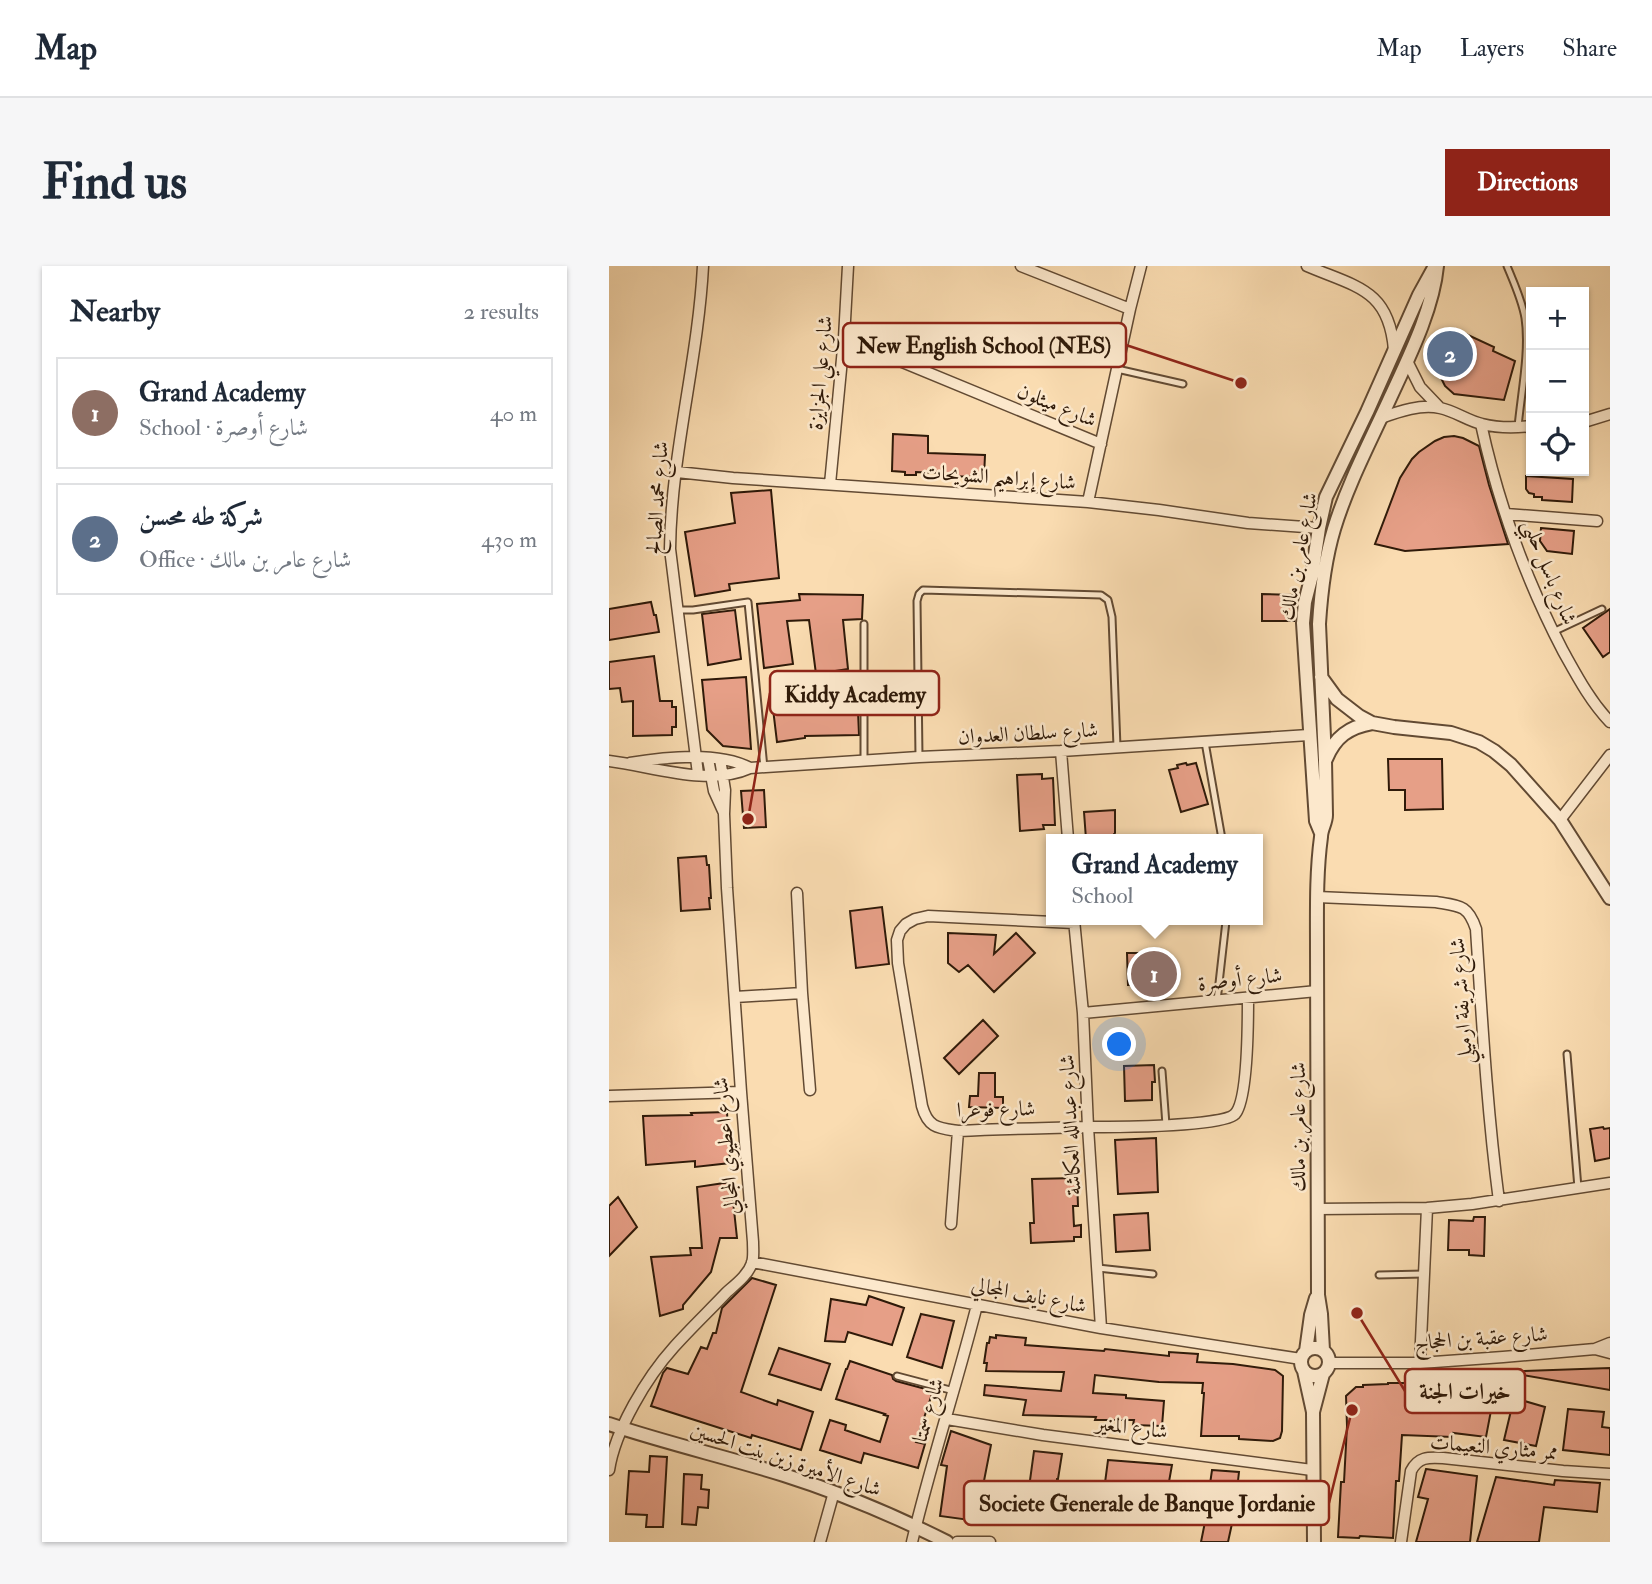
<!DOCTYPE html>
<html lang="en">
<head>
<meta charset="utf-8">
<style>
	body { margin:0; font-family:"IM FELL Double Pica",Amiri,serif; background:#f6f6f7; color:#1f2937 }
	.controls { position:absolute; right:21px; top:21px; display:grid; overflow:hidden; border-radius:0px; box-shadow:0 2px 5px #0004 }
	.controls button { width:63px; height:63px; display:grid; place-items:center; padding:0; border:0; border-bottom:2px solid #e0e1e3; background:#fff; color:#1f2937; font:35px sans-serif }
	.you { position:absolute; left:511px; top:779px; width:24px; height:24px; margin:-18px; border:5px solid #fff; border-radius:50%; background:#1a73e8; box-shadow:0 0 0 10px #1a73e833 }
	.badge { display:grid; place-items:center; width:46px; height:46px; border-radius:50%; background:#8f2418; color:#fff; font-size:23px; font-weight:700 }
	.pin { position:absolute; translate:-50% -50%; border:4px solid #fff; box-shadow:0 2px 7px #0006 }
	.popup { position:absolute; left:437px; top:568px; width:217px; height:91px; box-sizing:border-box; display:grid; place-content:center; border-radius:0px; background:#fff; filter:drop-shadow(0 2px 5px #0005); font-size:23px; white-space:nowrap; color:#747a83 }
	.popup b { font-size:26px; color:#1f2937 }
	.popup::after { content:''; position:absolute; left:50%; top:100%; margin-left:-14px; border:14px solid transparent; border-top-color:#fff }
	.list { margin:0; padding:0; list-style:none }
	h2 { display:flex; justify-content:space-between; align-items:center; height:91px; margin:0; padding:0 28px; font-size:30px }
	h2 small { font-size:23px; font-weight:400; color:#747a83 }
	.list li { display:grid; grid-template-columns:46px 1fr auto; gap:21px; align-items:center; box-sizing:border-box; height:112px; margin:0 14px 14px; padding:0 14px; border:2px solid #e0e1e3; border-radius:0px }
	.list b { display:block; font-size:26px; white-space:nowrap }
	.list p { margin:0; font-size:23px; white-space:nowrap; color:#747a83 }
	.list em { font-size:23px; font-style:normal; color:#747a83 }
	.icon { flex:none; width:38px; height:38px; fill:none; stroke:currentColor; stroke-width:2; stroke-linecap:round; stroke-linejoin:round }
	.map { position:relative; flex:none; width:1001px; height:1276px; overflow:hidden; border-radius:0px }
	header { display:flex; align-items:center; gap:42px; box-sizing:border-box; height:98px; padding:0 35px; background:#fff; border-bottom:2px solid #e0e1e3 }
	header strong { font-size:33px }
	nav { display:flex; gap:38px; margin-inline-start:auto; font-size:24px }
	.intro { display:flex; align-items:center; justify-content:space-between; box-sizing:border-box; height:168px; padding:0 42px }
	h1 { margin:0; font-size:49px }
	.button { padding:18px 32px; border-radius:0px; background:#8f2418; color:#fff; font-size:24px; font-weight:700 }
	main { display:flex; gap:42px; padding:0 42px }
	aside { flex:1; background:#fff; border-radius:0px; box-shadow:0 2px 5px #0004 }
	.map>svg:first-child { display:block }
</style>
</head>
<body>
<header>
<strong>Map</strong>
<nav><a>Map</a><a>Layers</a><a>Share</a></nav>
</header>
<div class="intro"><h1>Find us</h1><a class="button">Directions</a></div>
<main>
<aside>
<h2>Nearby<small>2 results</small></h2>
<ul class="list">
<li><span class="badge" style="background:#8d6e63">1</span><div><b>Grand Academy</b><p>School · شارع أوصرة</p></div><em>40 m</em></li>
<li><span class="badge" style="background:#5c6f8a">2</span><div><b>شركة طه محسن</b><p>Office · شارع عامر بن مالك</p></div><em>430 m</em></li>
</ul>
</aside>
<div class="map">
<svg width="1001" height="1276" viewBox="0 0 1001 1276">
	<rect width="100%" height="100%" fill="#fadcb1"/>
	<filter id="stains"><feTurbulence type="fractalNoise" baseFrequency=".00286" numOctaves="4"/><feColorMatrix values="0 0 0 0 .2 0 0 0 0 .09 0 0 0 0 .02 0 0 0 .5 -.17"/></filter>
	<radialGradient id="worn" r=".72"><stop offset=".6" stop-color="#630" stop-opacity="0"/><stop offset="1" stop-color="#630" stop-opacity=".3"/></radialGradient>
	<path fill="#e69f87" stroke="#2f1a09" stroke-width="2" d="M846,63l39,18 -1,4 22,10 -11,39 -50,-6 -9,-8 -4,-8 -1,-16z
		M284,168l35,2v17l57,2 -1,22 -42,-1v-3l-26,-1v3h-11v-3l-13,-1z
		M845,170l9,2 16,8 10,39 19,59 -103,7 -30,-7 25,-66 12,-19 7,-7 16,-11 9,-4z
		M917,210l47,3 -1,23 -30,-2v-3h-8v-3l-5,-1 -3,-4z
		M162,224l8,88 -50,6 1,6 -35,6 -10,-64 50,-9 -4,-30z
		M932,262l33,3 -2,23 -25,-3 -7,-10z
		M190,328l64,1 -1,24 -19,1 5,49 -32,5 -7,-54 -22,1 6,43 -29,4 -7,-64 43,-4z
		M653,328l32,1v26h-32z
		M42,336l3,13h2l3,17 -50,8v-31z
		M1001,343v43l-7,5 -20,-29z
		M126,344l6,49 -33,6 -6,-51z
		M45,390l6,45h12v6h4v20h-4v8l-39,1v-35l-11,1 -2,-14 -11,1v-27z
		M137,411l5,72 -28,-3 -16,-16 -5,-50z
		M248,421l2,48 -54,1v2l-28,4 -6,-50 47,-1v-3z
		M779,493h54l1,50 -38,1v-20h-16z
		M577,497l1,2 9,-2 12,41 -27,8 -12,-42 9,-2 -1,-3z
		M433,508v5l11,-1 2,47h-12l1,4 -24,2 -3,-56z
		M155,524l2,37 -22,1 -3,-37z
		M506,544v23l-5,6h-24l-2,-27z
		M97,590l1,9h2l2,33h-2l1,11 -29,2 -3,-53z
		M273,641l7,57 -33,4 -6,-57z
		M339,667l48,2 -2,19 22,-21 19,20 -41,39 -26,-27 -9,7 -11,-9z
		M518,687h33v25l-17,1v6h-15z
		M374,754l15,16 -39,38 -15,-16z
		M545,799l1,17h-3v18l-27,1 -1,-35z
		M370,807h16v24h8v11l-34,-1 1,-11h8z
		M118,846l3,51 -35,4v-6l-49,4 -3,-49 49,-1 -1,-2z
		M994,861l1,2 6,-1v30l-15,3 -5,-32z
		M547,872l2,54 -40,2 -3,-54z
		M468,912l1,28h-5l1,20 7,-1v12h-7v4l-43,2 -1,-20h4l-2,-44z
		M122,916l6,56h-17l-9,34 -28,33v4l-23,7 -9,-59 40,-2 -1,-7h12l-5,-61z
		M9,931l19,30 -28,29v-50z
		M539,947l2,37 -34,2 -2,-37z
		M865,951h11l-1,39 -15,-1v-5h-21l1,-30 24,1z
		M143,1012l24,7 -35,107 36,13 1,-5 35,12 -12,38 -49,-15 -1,3 -100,-32 12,-33 4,-5 21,6 13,-27 6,2 6,-16h3l6,-25z
		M260,1030l35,12 -12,37 -44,-13 -3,10 -20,-1 6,-42 35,6z
		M312,1048l33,7 -12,47 -35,-11z
		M387,1069l30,3 -1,7 79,6 1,-2 64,7v-4l29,2 -1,8 36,2 42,6 8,6 -1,55 -2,7 -7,3 -34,-2v-3h-38l3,-43h-2l1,-10 -44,-1 -64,-7 -2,18 33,2v3l38,3 -2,25 -29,-1 1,-5h-39l1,-3 -73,-2 3,-15 -42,-5 1,-10 76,6 3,-19 -78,-1 1,-8h-3l3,-20h2l1,-6 6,1z
		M170,1082l51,16 -9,26 -52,-16z
		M241,1095l42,14 1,4 3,2 37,10 -17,51 9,2 -7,24 -54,-15 -3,10 -41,-13 10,-30 16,5 -1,5 35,12 8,-26 -4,-1 1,-1 -49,-15 10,-30h1z
		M1001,1102v22l-87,-15v-4z
		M811,1107l53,7 1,-7 23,6 -11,58 -33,-4v4l-51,-2 -3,46h-3l-3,57 -33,-2 -1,2 -21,-1 3,-55h3l3,-56 -1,-30 10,-9h7v-2l25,-1v-1h30z
		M905,1132l31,9 -9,39 -32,-6z
		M959,1143l36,3 -2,15 8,1v27l-47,-5z
		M342,1165l40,14 -8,41 6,1v5l39,3 6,-44 28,3 -4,25h-1l-4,41 -68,-2 -1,4 -44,-6 7,-50 -6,-1z
		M41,1190l17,1 -4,70h-17l1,-12 -21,-1 3,-43 20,1z
		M499,1194l64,5 -5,28 -38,-2 -1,5 -4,-1 -3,30 -29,-1 4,-26h7z
		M817,1203l51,7 -7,66h-54l12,-43 -10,-2z
		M603,1204l27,2 -1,9 40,4 4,3 1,4 -2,21 -27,-3 -5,-8h-3l-8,-8 -2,7 -28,-3z
		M75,1208l18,1 -1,14 8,1 -1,18 -10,-1 -2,18 -14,-1z
		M887,1211l58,8 1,-5 45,3 -3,29 -53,-5 -5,35h-62z
		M597,1251l27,2 -5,23h-27z"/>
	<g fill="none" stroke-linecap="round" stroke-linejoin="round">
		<g stroke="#624a33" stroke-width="9">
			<path id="service" d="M898,0c7,17 15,34 18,52 5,32 -4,76 -7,109
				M508,103l66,15
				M68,344h16l55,-8 16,166
				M944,366l49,-23
				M596,476l17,97
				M310,491l-2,-156 2,-7 4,-4 178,5 7,5 4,17 5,130
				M255,495v-137
				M608,735l9,-80
				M958,788l11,134
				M553,805l4,54
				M489,1002l55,6
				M770,1009l45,-1
				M288,1110l57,15"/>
		</g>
		<g stroke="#624a33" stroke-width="13">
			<path id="minor" d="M412,0l109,43
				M698,0c49,21 82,23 87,84
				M235,72l257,106
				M798,95l13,26 20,21
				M772,152c19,-7 40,-14 59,-10 15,3 28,13 42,16 16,4 33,4 49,2
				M975,156l26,-8
				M872,158c17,78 45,156 82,227 14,25 27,50 47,71
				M68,206l56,6 355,24 71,8 89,13 71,5
				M221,218l14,-146 4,-72
				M479,236l42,-193 11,-43
				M897,248l91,7
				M452,485l7,88
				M99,493l6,32 10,22
				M0,495c43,5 99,26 141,7l169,-11 142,-6 248,-16
				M21,497c35,-6 88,-12 120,5
				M89,508l-28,-225c1,-95 28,-188 33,-283
				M951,554l50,-65
				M188,627l5,100
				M708,631l119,5c24,4 32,3 40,27 6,91 11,181 23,272
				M465,654l9,93 5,114 13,201
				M465,657l-146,-7 -13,3 -9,5 -6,7 -3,9 1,23 24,143c6,22 16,22 36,25 43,-2 86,-3 129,-4 23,0 136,0 148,-13 13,-14 13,-95 13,-116
				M126,731l67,-4 8,97
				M474,747l234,-22
				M0,830l132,-4
				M708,943l110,-1 45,-4 138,-21
				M342,958l7,-93
				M143,996l349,66 200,31
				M986,1083l15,4
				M720,1097h91l83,-6 92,-8 15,-6
				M811,1097l7,-155
				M338,1153l96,16 269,35
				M0,1204c6,-40 38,-93 65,-123 17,-19 36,-37 53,-55 9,-8 21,-17 25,-29 2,-6 1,-14 1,-21l-12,-150 -14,-204 -3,-74 1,-24 -5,-31
				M211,1276l14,-50
				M303,1276c19,-80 45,-158 65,-237
				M348,1276h33
				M792,1276l10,-71c7,-14 17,-14 32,-13l120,13 47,3"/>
		</g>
		<g stroke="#624a33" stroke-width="16">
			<path id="tertiary" d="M712,411l16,22 22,17 13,7 22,4 57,6 28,9 15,9 17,14 49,55 50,78
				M717,493c9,-22 23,-32 46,-36
				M712,567l-5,-12 -13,-198 2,-21 7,-27 7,-47 7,-31 41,-85 52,-117 16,-29
				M692 1096a14 14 0 1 1 28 0a14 14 0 1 1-28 0Z
				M714,1084l-2,-36 -3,-19 -1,-345c0,-38 -1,-76 4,-113 0,-8 5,-14 5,-22l-1,-55 -6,-136c2,-32 6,-65 15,-95 14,-46 37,-89 57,-133 18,-39 42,-87 46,-130
				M697,1085l5,-36 5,-17
				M695,1105l9,41
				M0,1158c57,19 117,33 175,51 57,18 111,41 163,67
				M705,1276l-1,-130 10,-38"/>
		</g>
		<use href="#service" stroke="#fce8cc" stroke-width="5"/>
		<use href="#minor" stroke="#fce8cc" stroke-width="10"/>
		<use href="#tertiary" stroke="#fce8cc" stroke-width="12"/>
	</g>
	<g text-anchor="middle" stroke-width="5" stroke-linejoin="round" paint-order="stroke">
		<g font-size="21" fill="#2f1a09" stroke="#fce8cc">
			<text transform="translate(211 107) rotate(-85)" y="7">شارع علي الجزايزة</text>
			<text transform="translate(448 139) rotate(22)" y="7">شارع ميثلون</text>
			<text transform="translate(390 211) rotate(4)" y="7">شارع إبراهيم الشويحات</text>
			<text transform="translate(48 232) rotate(-86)" y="7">شارع محمد الصالح</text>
			<text transform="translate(689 290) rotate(-79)" y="7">شارع عامر بن مالك</text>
			<text transform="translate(941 306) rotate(68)" y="7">شارع باسل حلبي</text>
			<text transform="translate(419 467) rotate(-3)" y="7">شارع سلطان العدوان</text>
			<text transform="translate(631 713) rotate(-6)" y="7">شارع أوصرة</text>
			<text transform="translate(852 735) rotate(-94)" y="7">شارع شريفة ارميلي</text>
			<text transform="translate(387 843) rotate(-1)" y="7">شارع فوعرا</text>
			<text transform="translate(461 859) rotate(-93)" y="7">شارع عبدالله العكاشة</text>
			<text transform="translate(689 861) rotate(-90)" y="7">شارع عامر بن مالك</text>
			<text transform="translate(117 880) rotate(-95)" y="7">شارع اعطيوي المجالي</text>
			<text transform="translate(420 1029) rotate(11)" y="7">شارع نايف المجالي</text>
			<text transform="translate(872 1072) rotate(-4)" y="7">شارع عقبة بن الحجاج</text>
			<text transform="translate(319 1144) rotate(-74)" y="7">شارع سمتا</text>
			<text transform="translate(523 1161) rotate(7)" y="7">شارع المغير</text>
			<text transform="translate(885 1181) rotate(5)" y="7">ممر مثاري النعيمات</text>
			<text transform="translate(177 1193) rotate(18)" y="7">شارع الأميرة زين بنت الحسين</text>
		</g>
	</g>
	<path fill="none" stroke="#8f2418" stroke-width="2.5" d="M632 117L517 79M139 553L161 427M748 1047L796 1125M743 1144L720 1237"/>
	<g fill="#8f2418" stroke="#fce8cc" stroke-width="2.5">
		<circle cx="632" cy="117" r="7"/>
		<circle cx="139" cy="553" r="7"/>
		<circle cx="748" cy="1047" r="7"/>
		<circle cx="743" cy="1144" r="7"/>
	</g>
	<g fill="#fce8cc" stroke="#8f2418" stroke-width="2.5">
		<rect x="234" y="57" width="283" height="44" rx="7"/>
		<rect x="161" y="405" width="169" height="44" rx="7"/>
		<rect x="796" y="1103" width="120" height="44" rx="7"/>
		<rect x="355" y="1215" width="365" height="44" rx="7"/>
	</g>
	<g font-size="23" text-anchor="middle" font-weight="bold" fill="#2f1a09">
		<text x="375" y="87">New English School (NES)</text>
		<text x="246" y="436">Kiddy Academy</text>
		<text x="856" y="1133">خيرات الجنة</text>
		<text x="538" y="1245">Societe Generale de Banque Jordanie</text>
	</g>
	<rect width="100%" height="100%" filter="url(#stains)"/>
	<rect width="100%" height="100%" fill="url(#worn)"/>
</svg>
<div class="controls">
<button>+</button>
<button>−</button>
<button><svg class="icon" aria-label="locate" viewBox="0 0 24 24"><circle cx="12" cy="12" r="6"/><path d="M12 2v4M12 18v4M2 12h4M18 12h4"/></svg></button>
</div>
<div class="you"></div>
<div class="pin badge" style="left:545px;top:708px;background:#8d6e63">1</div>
<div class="popup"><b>Grand Academy</b>School</div>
<div class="pin badge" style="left:841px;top:88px;background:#5c6f8a">2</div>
</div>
</main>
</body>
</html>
